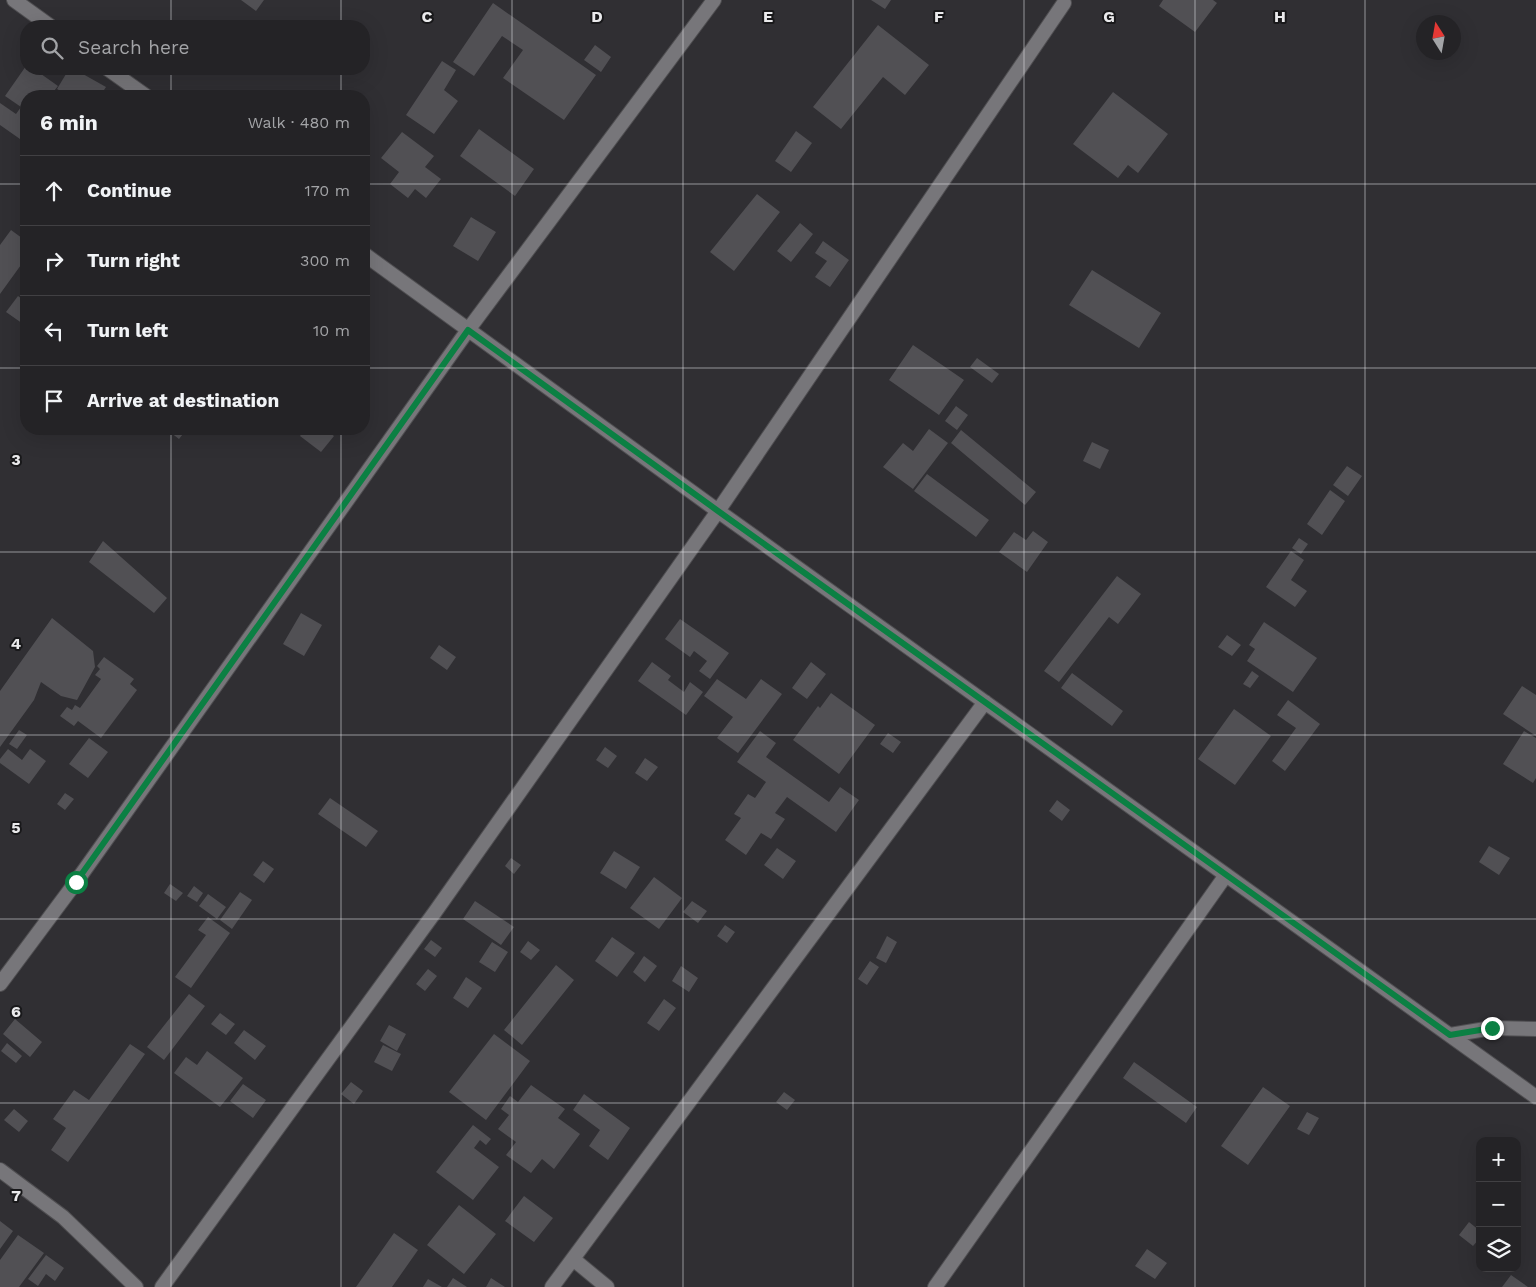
<!DOCTYPE html>
<html lang="en">
<head>
<meta charset="utf-8">
<style>
	body { margin:0; font-family:"Work Sans",sans-serif; background:#302f32; color:#f1f3f6 }
	.controls { position:absolute; right:15px; bottom:15px; display:grid; overflow:hidden; border-radius:10px; box-shadow:0 5px 20px #0002 }
	.controls button { width:45px; height:45px; display:grid; place-items:center; padding:0; border:0; border-bottom:1px solid #414043; background:#242326; color:#f1f3f6; font:25px sans-serif }
	.compass { position:absolute; left:1416px; top:15px; width:45px; height:45px; border-radius:50%; background:#242326; box-shadow:0 5px 20px #0002; rotate:349deg }
	.stop { position:absolute; width:15px; height:15px; margin:-11px; border:4px solid #0b8043; border-radius:50%; background:#fff }
	.stop.end { background:#0b8043; border-color:#fff; box-shadow:0 1px 5px #0008 }
	.list { margin:0; padding:0; list-style:none }
	h2 { display:flex; justify-content:space-between; align-items:center; height:65px; margin:0; padding:0 20px; font-size:21px }
	h2 small { font-size:16px; font-weight:400; color:#a3a4a7 }
	.list li { display:grid; grid-template-columns:32px 1fr auto; gap:15px; align-items:center; box-sizing:border-box; height:70px; padding:0 20px; border-top:1px solid #414043 }
	.list b { display:block; font-size:19px; white-space:nowrap }
	.list em { font-size:16px; font-style:normal; color:#a3a4a7 }
	.icon { flex:none; width:28px; height:28px; fill:none; stroke:currentColor; stroke-width:2; stroke-linecap:round; stroke-linejoin:round }
	.map { position:relative; flex:none; width:1536px; height:1287px; overflow:hidden }
	.search { position:absolute; background:#242326; box-shadow:0 5px 20px #0002; left:20px; top:20px; width:350px; height:55px; display:flex; align-items:center; gap:12px; box-sizing:border-box; padding:0 18px; border-radius:20px; color:#a3a4a7; font-size:19px }
	.panel { position:absolute; background:#242326; box-shadow:0 5px 20px #0002; left:20px; top:90px; width:350px; height:345px; border-radius:20px }
	.map>svg:first-child { display:block }
</style>
</head>
<body>
<div class="map">
<svg width="1536" height="1287" viewBox="0 0 1536 1287">
	<rect width="100%" height="100%" fill="#302f33"/>
	<path fill="#515054" d="M241,0h23l-8,11z
		M871,0h20l-6,9z
		M1163,0h50l4,3 -22,29 -36,-26z
		M493,3l103,72 -32,45 -61,-42 20,-28 -21,-14 -28,40 -21,-14z
		M878,25l51,40 -24,30 -22,-18 -42,52 -28,-22z
		M595,45l16,12 -10,15 -17,-12z
		M442,61l14,9 -12,20 14,11 -24,33 -28,-19z
		M26,66v3h8l24,17 -8,10h-24v33l-6,10 -20,-14v-22l16,11 5,-7 -16,-11z
		M69,69h5l32,18 -6,9h-31l-12,-7z
		M1113,92l55,42 -30,39 -10,-8 -10,13 -45,-34z
		M479,129l55,40 -19,27 -55,-40z
		M796,131l16,12 -21,29 -16,-11z
		M402,132l32,24 -9,11 16,12 -15,19 -11,-9 -7,9 -18,-14 9,-12 -18,-14z
		M757,194l23,18 -46,59 -24,-19z
		M471,217l25,15 -18,29 -25,-15z
		M800,223l13,11 -22,28 -14,-11z
		M11,230l15,11v17l-26,36v-49z
		M823,241l26,19 -19,27 -15,-10 12,-16 -12,-8z
		M1092,270l69,43 -22,35 -70,-43z
		M18,296l8,6v24l-20,-14z
		M913,345l51,35 -25,35 -50,-35z
		M977,358l22,16 -7,9 -22,-16z
		M956,406l12,9 -11,15 -12,-9z
		M166,429h21l-8,10z
		M305,429h20l9,7 -13,16 -21,-16z
		M929,429l19,14 -35,46 -30,-22 20,-24 10,8z
		M961,430l75,62 -11,13 -74,-62z
		M1092,442l17,8 -9,19 -17,-8z
		M1347,466l15,10 -14,20 -15,-11z
		M927,474l62,46 -13,17 -62,-46z
		M1330,490l15,11 -23,34 -15,-11z
		M1033,531l15,11 -21,30 -28,-20 15,-20 12,8z
		M1299,538l9,6 -7,10 -9,-6z
		M103,541l64,57 -13,15 -65,-51z
		M1291,551l13,9 -13,20 16,11 -12,16 -29,-20z
		M1117,576l24,18 -23,30 -9,-7 -50,65 -15,-11z
		M301,613l21,12 -18,31 -21,-12z
		M52,618l41,33 2,16 -18,33 -16,-4 -20,-14 -7,18 -34,47v-56z
		M680,619l49,34 -19,26 -11,-8 8,-10 -13,-10 -4,6 -25,-18z
		M1264,622l53,36 -24,34 -46,-31 8,-12 -6,-4z
		M1227,635l14,10 -9,11 -14,-9z
		M439,645l17,12 -9,13 -17,-12z
		M104,657l30,22 -4,5 7,6 -36,48 -23,-17 -4,5 -14,-10 7,-9 5,3 3,-5 5,3 21,-29 -6,-4 5,-6 -3,-3z
		M652,662l19,14 -3,4 16,12 6,-10 13,10 -17,23 -48,-34z
		M811,662l15,12 -19,25 -15,-11z
		M1252,671l7,5 -9,12 -7,-4z
		M1072,673l51,38 -11,15 -51,-38z
		M717,679l29,20 15,-20 21,15 -44,59 -21,-15 16,-21 -29,-21z
		M1522,686l14,9v41l-33,-22z
		M831,693l44,32 -36,49 -46,-34 25,-34 2,2z
		M1288,700l32,24 -35,47 -13,-10 24,-33 -19,-13z
		M1234,709l37,27 -36,49 -37,-26z
		M19,730l8,5 -10,14 -8,-5z
		M760,731l16,12 -10,14 63,45 11,-15 19,13 -23,32 -49,-35 -12,16 10,6 -14,20 -10,-6 -15,22 -21,-15 16,-22 -7,-4 14,-20 7,4 11,-16 -29,-20z
		M1524,731l12,7v40l-3,5 -30,-19z
		M888,733l13,9 -8,11 -13,-9z
		M89,738l19,14 -20,26 -19,-14z
		M605,747l12,9 -9,12 -12,-8z
		M8,749l14,11 8,-11 16,12 -17,23 -29,-21v-4z
		M645,758l13,9 -11,14 -12,-8z
		M65,793l9,6 -9,11 -8,-6z
		M330,798l48,33 -12,16 -48,-33z
		M1057,800l13,10 -8,11 -13,-10z
		M1489,846l21,12 -11,17 -20,-13z
		M777,848l19,13 -13,18 -19,-14z
		M614,851l26,16 -14,22 -26,-16z
		M511,858l10,7 -7,9 -9,-8z
		M263,861l11,8 -10,14 -11,-8z
		M654,877l28,21 -23,31 -29,-21z
		M170,884l13,9 -7,8 -12,-8z
		M194,886l9,7 -6,9 -10,-6z
		M240,892l12,8 -20,29 -12,-9z
		M208,894l18,13 -9,12 -18,-13z
		M475,901l39,26 -13,18 -38,-26z
		M692,901l15,10 -9,12 -15,-11z
		M208,917l22,16 -39,55 -16,-11 31,-42 -8,-5z
		M725,925l10,7 -8,11 -10,-7z
		M887,936l10,6 -11,21 -10,-5z
		M612,937l23,16 -18,24 -22,-16z
		M431,940l11,8 -7,9 -11,-8z
		M528,941l12,9 -9,10 -11,-8z
		M492,942l16,10 -13,20 -16,-10z
		M644,956l13,10 -12,16 -12,-10z
		M870,961l9,6 -12,18 -9,-6z
		M556,965l18,15 -52,65 -18,-15z
		M681,966l17,12 -9,14 -17,-11z
		M428,969l9,7 -12,15 -9,-7z
		M466,977l16,11 -14,20 -15,-10z
		M189,994l16,12 -41,54 -17,-13z
		M664,999l12,9 -17,23 -12,-8z
		M220,1013l15,11 -9,11 -15,-11z
		M15,1019l27,23 -12,15 -27,-23z
		M389,1025l17,9 -9,17 -17,-10z
		M244,1030l22,16 -11,14 -21,-17z
		M494,1034l36,27 -44,59 -37,-28z
		M7,1043l15,13 -6,7 -15,-12z
		M130,1044l15,10 -77,108 -17,-12 15,-22 -13,-9 21,-29 15,10z
		M383,1045l18,9 -9,17 -18,-9z
		M207,1051l36,27 -23,29 -46,-34 12,-16 11,8z
		M1134,1062l63,45 -11,16 -63,-45z
		M351,1082l12,9 -9,13 -13,-10z
		M243,1084l23,16 -13,18 -23,-17z
		M531,1085l34,24 -7,9 22,16 -26,35 -12,-10 -11,14 -25,-18 10,-13 -18,-13 11,-14 -8,-6 9,-13 8,6z
		M1263,1087l27,19 -42,59 -27,-19z
		M784,1092l11,8 -8,10 -11,-8z
		M584,1094l46,34 -22,32 -19,-14 11,-16 -27,-20z
		M14,1109l14,12 -9,11 -15,-12z
		M1307,1112l12,6 -10,17 -12,-6z
		M473,1125l18,14 -5,6 -6,-5 -6,8 25,19 -26,33 -37,-28z
		M524,1196l29,22 -19,24 -29,-21z
		M459,1205l37,29 -32,40 -37,-29z
		M0,1221l13,10 -13,18z
		M1469,1222l11,9v7l-7,8 -14,-11z
		M394,1233l24,17 -26,37h-36z
		M18,1235l26,18 -25,34h-19v-27z
		M1147,1249l20,14 -12,16 -20,-13z
		M46,1255l18,13 -9,13 -9,-7 -8,12 -10,-7z
		M1511,1275l17,12h-26z
		M453,1278l14,9h-20z
		M491,1278l14,9h-19z
		M428,1279l14,8h-19z"/>
	<g fill="none" stroke-linecap="round" stroke-linejoin="round">
		<g stroke="#4f4e51" stroke-width="16">
			<path id="minor" d="M14,0l36,26
				M108,69l38,27
				M364,254l354,257 818,586
				M0,984l76,-102 392,-552 246,-330
				M1450,1035l42,-7 44,1
				M0,1170l63,47 73,70
				M573,1259l34,28
				M162,1287l273,-375 283,-401 346,-508
				M552,1287l433,-585
				M935,1287l291,-412"/>
		</g>
		<use href="#minor" stroke="#77767a" stroke-width="14"/>
	</g>
	<g fill="none" stroke-linecap="round" stroke-linejoin="round">
		<path stroke="#0b8043" stroke-width="6" d="M76,882l392,-552 250,181 732,524 42,-7"/>
	</g>
	<path fill="none" stroke="#eaeaec" stroke-width="1" stroke-opacity="0.55" d="M171,0v26M341,0v26M512,0v1287M683,0v1287M853,0v1287M1024,0v1287M1195,0v1287M1365,0v1287M171,69v27M341,69v27M0,184h26M364,184h1172M0,368h26M364,368h1172M171,429v858M341,429v858M0,552h1536M0,735h1536M0,919h1536M0,1103h1536"/>
	<g font-size="16" text-anchor="middle" font-weight="bold" fill="#eaeaec" stroke="#18181a" stroke-width="4" stroke-linejoin="round" paint-order="stroke">
		<text x="427" y="22">C</text>
		<text x="597" y="22">D</text>
		<text x="768" y="22">E</text>
		<text x="939" y="22">F</text>
		<text x="1109" y="22">G</text>
		<text x="1280" y="22">H</text>
		<text x="16" y="465">3</text>
		<text x="16" y="649">4</text>
		<text x="16" y="833">5</text>
		<text x="16" y="1017">6</text>
		<text x="16" y="1201">7</text>
	</g>
</svg>
<div class="controls">
<button>+</button>
<button>−</button>
<button><svg class="icon" aria-label="layers" viewBox="0 0 24 24"><path d="M12 4l9 5-9 5-9-5zM3 14l9 5 9-5"/></svg></button>
</div>
<svg class="compass" viewBox="-18 -18 36 36"><path d="M0-13l5 13h-10z" fill="#e53935"/><path d="M0 13l5-13h-10z" fill="#a3a4a7"/></svg>
<div class="stop" style="left:76px;top:882px"></div>
<div class="stop end" style="left:1492px;top:1028px"></div>
<div class="search"><svg class="icon" aria-label="search" viewBox="0 0 24 24"><circle cx="10" cy="10" r="6"/><path d="M15 15l6 6"/></svg>Search here</div>
<section class="panel">
<h2>6 min<small>Walk · 480 m</small></h2>
<ul class="list">
<li><svg class="icon" aria-label="ahead" viewBox="0 0 24 24"><path d="M12 20V5M6 11l6-6 6 6"/></svg><div><b>Continue</b></div><em>170 m</em></li>
<li><svg class="icon" aria-label="right" viewBox="0 0 24 24"><path d="M7 20v-9h11M14 6l5 5-5 5"/></svg><div><b>Turn right</b></div><em>300 m</em></li>
<li><svg class="icon" aria-label="left" viewBox="0 0 24 24"><path d="M17 20v-9H6M10 6l-5 5 5 5"/></svg><div><b>Turn left</b></div><em>10 m</em></li>
<li><svg class="icon" aria-label="arrive" viewBox="0 0 24 24"><path d="M6 21V4h12l-3 4 3 4H6"/></svg><div><b>Arrive at destination</b></div></li>
</ul>
</section>
</div>
</body>
</html>
